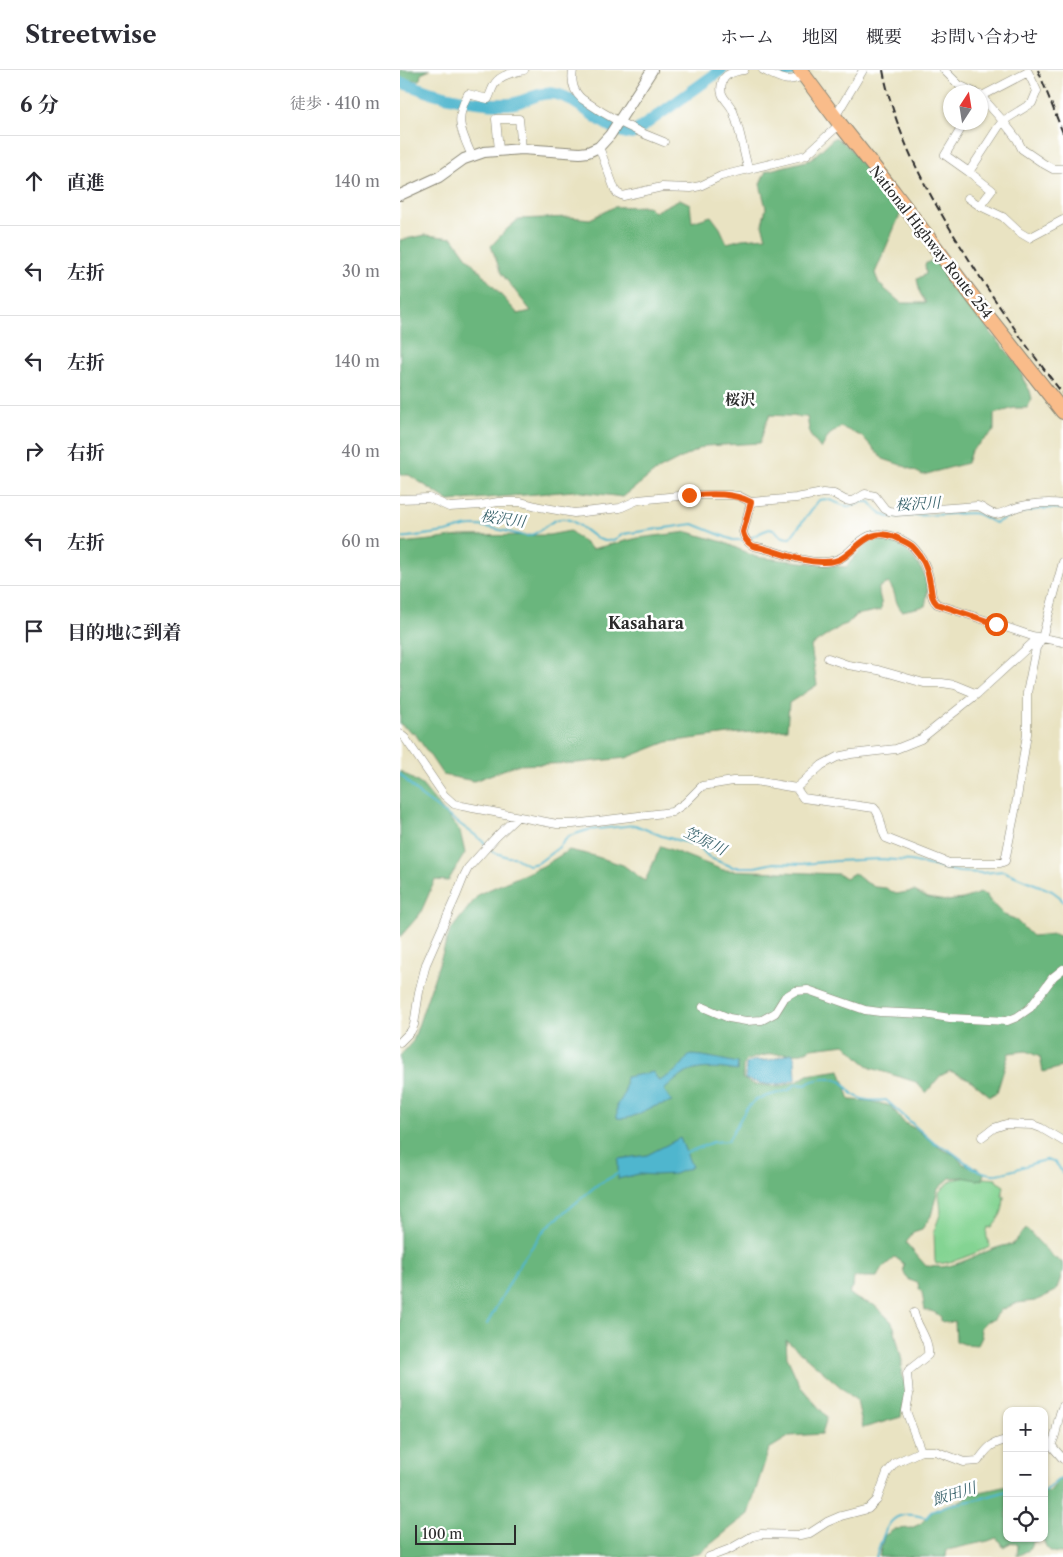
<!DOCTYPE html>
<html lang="ja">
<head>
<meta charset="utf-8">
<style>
	body { margin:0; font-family:"Libre Caslon Text","Noto Serif JP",serif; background:#f7f7f7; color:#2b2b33 }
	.controls { position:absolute; right:15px; bottom:15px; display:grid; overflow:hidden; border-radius:10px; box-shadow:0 1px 4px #0004 }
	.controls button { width:45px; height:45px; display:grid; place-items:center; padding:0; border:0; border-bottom:1px solid #e1e1e2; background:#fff; color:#2b2b33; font:25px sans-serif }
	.compass { position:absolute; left:543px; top:15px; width:45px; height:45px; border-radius:50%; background:#fff; box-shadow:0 1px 4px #0004; rotate:12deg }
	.scale { position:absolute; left:15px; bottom:12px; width:101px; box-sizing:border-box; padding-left:5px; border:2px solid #2b2b2b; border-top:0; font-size:14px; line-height:18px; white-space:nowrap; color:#2b2b2b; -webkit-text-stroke:4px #fff; paint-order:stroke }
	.stop { position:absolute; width:15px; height:15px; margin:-11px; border:4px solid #ea580c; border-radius:50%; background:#fff }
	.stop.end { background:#ea580c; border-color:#fff; box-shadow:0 1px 5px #0008 }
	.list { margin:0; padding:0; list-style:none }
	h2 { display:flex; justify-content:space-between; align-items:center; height:65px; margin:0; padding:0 20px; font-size:21px }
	h2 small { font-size:16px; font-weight:400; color:#7c7c81 }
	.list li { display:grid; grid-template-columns:32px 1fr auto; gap:15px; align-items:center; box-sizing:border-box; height:90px; padding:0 20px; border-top:1px solid #e1e1e2 }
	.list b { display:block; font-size:19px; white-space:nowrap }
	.list em { font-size:16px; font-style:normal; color:#7c7c81 }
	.icon { flex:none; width:28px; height:28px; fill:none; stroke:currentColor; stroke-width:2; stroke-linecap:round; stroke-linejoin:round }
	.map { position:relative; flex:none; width:663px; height:1487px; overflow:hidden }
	header { display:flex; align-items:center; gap:30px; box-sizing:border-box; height:70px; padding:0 25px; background:#fff; border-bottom:1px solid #e1e1e2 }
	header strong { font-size:24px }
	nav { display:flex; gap:28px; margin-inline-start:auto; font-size:18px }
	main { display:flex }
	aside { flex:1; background:#fff }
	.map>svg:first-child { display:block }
</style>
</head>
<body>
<header>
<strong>Streetwise</strong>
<nav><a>ホーム</a><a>地図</a><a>概要</a><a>お問い合わせ</a></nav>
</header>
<main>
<aside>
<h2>6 分<small>徒歩 · 410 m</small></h2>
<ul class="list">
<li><svg class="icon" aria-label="ahead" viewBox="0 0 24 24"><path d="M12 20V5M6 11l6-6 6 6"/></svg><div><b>直進</b></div><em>140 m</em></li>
<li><svg class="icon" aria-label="left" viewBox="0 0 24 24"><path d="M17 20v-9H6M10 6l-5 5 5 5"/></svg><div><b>左折</b></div><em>30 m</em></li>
<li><svg class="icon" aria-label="left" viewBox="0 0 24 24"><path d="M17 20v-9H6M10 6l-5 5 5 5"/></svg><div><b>左折</b></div><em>140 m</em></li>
<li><svg class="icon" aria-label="right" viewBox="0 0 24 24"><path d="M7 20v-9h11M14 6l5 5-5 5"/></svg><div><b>右折</b></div><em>40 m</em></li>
<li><svg class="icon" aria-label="left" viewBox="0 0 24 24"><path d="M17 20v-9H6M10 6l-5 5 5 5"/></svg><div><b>左折</b></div><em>60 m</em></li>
<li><svg class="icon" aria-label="arrive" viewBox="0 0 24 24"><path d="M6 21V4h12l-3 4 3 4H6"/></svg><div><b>目的地に到着</b></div></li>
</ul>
</aside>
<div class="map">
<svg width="663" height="1487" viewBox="0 0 663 1487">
	<rect width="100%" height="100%" fill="#fff"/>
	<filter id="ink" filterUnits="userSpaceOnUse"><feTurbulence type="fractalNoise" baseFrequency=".02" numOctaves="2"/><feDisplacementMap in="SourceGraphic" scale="10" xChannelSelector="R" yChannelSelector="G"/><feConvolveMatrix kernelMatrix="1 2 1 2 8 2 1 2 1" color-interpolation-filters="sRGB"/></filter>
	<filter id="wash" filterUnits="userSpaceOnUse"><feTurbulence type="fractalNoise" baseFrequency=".0096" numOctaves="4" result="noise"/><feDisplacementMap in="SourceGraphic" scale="20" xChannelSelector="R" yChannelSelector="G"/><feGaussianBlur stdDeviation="1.12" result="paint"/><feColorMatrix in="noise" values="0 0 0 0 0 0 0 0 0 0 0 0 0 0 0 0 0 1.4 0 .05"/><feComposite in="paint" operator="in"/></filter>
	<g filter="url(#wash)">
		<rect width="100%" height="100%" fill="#e9e3c2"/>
		<path fill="#84d493" stroke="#58805f" d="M568,1107l15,3v-2l13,1v2l8,5 -2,10h2c-1,18 -3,19 -13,32l-2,-1c-5,6 -1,13 1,20 -18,7 -35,16 -54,17l-1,-3 -1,-30 7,-19 -2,-20 13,-12z"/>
		<path fill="#6bb67d" stroke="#4b7054" d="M0,0h30l-9,4 -1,6h-20z
			M435,67l14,10 34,43 19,20 -27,63 4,11 22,19h25l-6,-10 -3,-14 9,-5 -1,-10 9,-5 9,7 4,18 16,7 24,37 34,40 2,11 7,12 2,8 -5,9h-13l-20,6v17l-23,20 -4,12 -44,12 -19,-9 -21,-7 -20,-22 -22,-10 -12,8 -8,14 -11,-14 -3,-18 -37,-2 -5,11 -5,17 -55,3 -49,25 -33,26 -49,-6 -125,10 -40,-26h-9v-235l26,-5 27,3 13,18 52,58 13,-3 -30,-38 -10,-27 16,-17 12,-10 51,-2 20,2 24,-12 34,-1 6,6 26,-13 10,5 2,18 19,-6 9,12 7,15 15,-4 24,-2 -4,-12 4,-17 -6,-24 6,-13 44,-11z
			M170,461l22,18 46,-11 50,-6 35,10 33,15 90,10c8,-9 17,-21 28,-26 21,-9 46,21 52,38 3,9 1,18 -1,27l-23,5c-9,-10 -5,-20 -14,-28l-9,4c-1,10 4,14 2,23l-25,5 -9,9 -6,2 -30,20 6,39 -28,18 -2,26 -58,5 -62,8 -41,16 -49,5 -61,2 -42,16 -31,-6 -27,-40 -16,-11v-181l31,-3 29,-4 89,-1z
			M0,701l22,14 38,46 5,22 -17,28 -13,-1 -15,34 -20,23z
			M261,776l62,24 115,4 8,4 8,-5 10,8 11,6 11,1 10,6 18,-3 14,7 18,3 17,-2 17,-6 6,2 5,7 13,13 11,4 17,17 22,-2 9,3v130l-20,5 -3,-15 -14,-6 -17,2 -12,39 -7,4 -21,-17 -19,-8 -10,5 -14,17 -10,-11 -45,-14 -11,-9 -15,-15 -33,4 -10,5 -32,1 -23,6 -4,6v13l10,5 26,3 19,-6 9,-6 33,-5 10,30 20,1 21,5 13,17 12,6 24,19 15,7 8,9 14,4 7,6 -2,5 -5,1 -14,-3 -13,1 -12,11 -7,27 -9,13 -9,3 -7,11 20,23c5,0 10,1 16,1 22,-2 46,-20 71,-23l13,-16c8,8 27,32 36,34l1,9 -7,20 -21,10 -18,2 -16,7 -8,10 -6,1 -5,4 -2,4 2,8 -4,8 -14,-1 -8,-3 -1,-19 -2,-1 -6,2 -6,-2v-4c-5,-4 -9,-7 -16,-6l-3,-19 -3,-4 -1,-5c-11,-3 -16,-7 -14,-19l-9,-7 -14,12 -4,8h-23l-1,10 -4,6 8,6 17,6 17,16 3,6 8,34 -1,13 5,12 -1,12 -4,19 -38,11 -6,-27 -71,-61 1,17 13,29 27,31 -5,17 -32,2 -21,13 -21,65 -47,38 -14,5h-287v-501l13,-15 37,-110 29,-37 64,-28 26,-16 22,5 32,10 22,16z
			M661,1408h2v75c-13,0 -16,-2 -20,-14l-10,3 -4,8 -12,6 1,-11 -6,-3 -9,5 -2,-5 -5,-4 -8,3 -41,9 -1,7h-67l5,-21 11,-7 16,-1 9,-4 13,-13 13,-6 12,-3 13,-8 36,-8v52h37v-47l5,1z"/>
		<path fill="#4fb6ce" stroke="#3d707c" d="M391,983l2,1 2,5 1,20c-18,9 -33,6 -51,0l1,-15 6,-3 18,-1z
			M289,985c15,0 34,5 49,8l-1,8c-14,-3 -37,-5 -51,2 -8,4 -15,11 -22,17l8,12c-5,2 -11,2 -16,4 -13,4 -25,15 -39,12v-14c9,-7 7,-17 9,-27l27,-5 6,9c15,-8 21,-12 30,-26z
			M280,1068l12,29 -17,7 -20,1 -16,-1 -21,5v-20l29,-4z"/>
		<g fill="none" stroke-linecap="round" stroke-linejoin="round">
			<path stroke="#4fb6ce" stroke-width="2" d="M0,468c15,-2 31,-4 46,-6 8,-2 17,-6 26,-6 13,-1 29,4 41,7 5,1 11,3 15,3 14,-2 23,-20 38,-17 21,4 32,36 57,15l70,-10 40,16h11
				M348,469c8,-3 17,-11 25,-10 6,5 7,9 17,9l29,-38c11,-3 17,4 27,6 7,2 10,-2 16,-4 3,0 6,0 8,0 6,8 10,12 19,15l83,-4c12,1 14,8 24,10 15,-10 50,-17 67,-14
				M0,704l21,22 54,39 12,10
				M90,779l3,3 15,5h6l14,8 10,-2 20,-15 11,-12 19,-6 47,-5 27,11 26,7 12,5 10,10 23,9h22l19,-4 28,1 34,-3 44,-2 31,2 48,11 24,1 20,-2 49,20 8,6 3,5
				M286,1083l27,-11 15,-1 18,-32 10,-10 33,-9 7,-6 10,1c7,-7 30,-9 38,-1 5,5 6,10 14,13 7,4 19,4 28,3l49,44c22,5 32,28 58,30 16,1 50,-17 57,-14 7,1 10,9 13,14
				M87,1254l34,-62 25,-34 51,-43 22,-12
				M644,1422l14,-12 5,-1
				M476,1487c10,-28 12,-51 50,-39l5,-6 17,-7 28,-5 31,-9"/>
			<path stroke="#4fb6ce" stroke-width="12" d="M375,0l9,3 8,-2
				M0,13c10,1 20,6 29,9 26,7 53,13 79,12 16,0 31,-14 48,-10 26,6 48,37 76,40l89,-64"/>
		</g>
	</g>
	<g filter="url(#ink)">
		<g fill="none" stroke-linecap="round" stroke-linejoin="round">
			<g stroke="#8a8776" stroke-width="9">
				<path id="minor" d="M173,0c-2,12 0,21 9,29 26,18 52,32 82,43
					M344,0c-8,1 -20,3 -22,13 -4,14 7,18 11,28 7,18 10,39 15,57
					M363,0c15,7 25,15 40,5
					M544,0l15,15 15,7
					M580,25l23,26 14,18 5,10 22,15 9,5h10
					M435,47l28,-47
					M565,52l-20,33 24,17 30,-46 4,-5 29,-18 5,-12 -9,-19 -48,25
					M199,77l16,43 2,3 6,3 39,-9 29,1 9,-2 21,-10 85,-21 34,-31
					M99,80l-3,-31h23l3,30
					M72,86c-11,-25 -18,-36 -4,-62l20,5c2,-4 3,-8 5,-12 5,-12 19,-14 31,-17
					M568,128l12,8 12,-16 -23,-18
					M580,136l23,11 16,15 10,6 34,-18
					M0,429l29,-1 20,9 32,-2 17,-3h23l19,5 34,6 46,-5 18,-8 51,-5h41l9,1 12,6 45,-4 27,-5 11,1 11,6 5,1 5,-1 10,-6 10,2 10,13 4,2 7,1 81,-6c7,1 12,8 18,8 7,0 14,-4 20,-6 14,-5 34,-6 48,-4
					M351,432l-8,30c1,6 5,11 10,14 24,4 47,17 71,16 25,-1 26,-17 45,-26 13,-6 32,2 43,10 10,10 16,23 18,37 2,8 0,15 7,21l95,32 31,6
					M428,588l20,7 30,5 46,13h18l13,2 22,9
					M0,664l5,4 39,57 10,9 8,2 95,18h16l99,-12 13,-9 17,-17 31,-5h22l41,7 7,10 71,10c8,7 6,21 12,30l63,25h51l5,-2 10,-50 12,-77v-41l9,-45 6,-10 21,-76
					M396,718l26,-23 15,-8 14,-3 45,-5 25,-10 56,-45 61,-56
					M303,937l26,11 17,3 16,-1 13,-7 10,-16 10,-6 13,-1 57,20 15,2 44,2 26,4 57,3 10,-4 13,-9 23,-31 10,-8
					M0,972l11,-11 3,-6 5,-33 7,-28 30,-68 8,-20 4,-8 28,-31 21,-20
					M582,1067l12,-9 12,-4 27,1 8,3 22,13
					M514,1243c3,14 16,27 14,42l-19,15 -2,4 2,21 -3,16 15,40
					M644,1370l7,5 12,14
					M651,1375c7,-10 5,-26 12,-39
					M309,1487l21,-8 23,-13 8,-2 39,1 10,-2 17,-11 14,-6 27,-7 9,-9 10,-27 8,-10 26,-12h14l29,11 14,-1c9,-12 12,-18 29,-21"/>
			</g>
			<g stroke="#8a8776" stroke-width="12">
				<path id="tertiary" d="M0,125l39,-18 25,-18 20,-7 38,-3 58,4 8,-1 11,-5 11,-12 42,-65"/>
			</g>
			<g stroke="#8a8776" stroke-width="16">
				<path id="trunk" d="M400,0l40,54 53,67 86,114 84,107"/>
			</g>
			<use href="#minor" stroke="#fff" stroke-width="8"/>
			<use href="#tertiary" stroke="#fff" stroke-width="10"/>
			<use href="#trunk" stroke="#f9bc8a" stroke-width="14"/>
			<path stroke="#2b2b2b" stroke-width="2" stroke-dasharray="8 4" stroke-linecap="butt" d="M483,0c13,68 46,125 82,183 30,49 63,96 98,141
				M638,0l25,63"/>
		</g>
	</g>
	<g fill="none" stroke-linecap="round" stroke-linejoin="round" filter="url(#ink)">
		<path stroke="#ea580c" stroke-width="6" d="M289,425c20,-1 44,-3 62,7l-8,30c1,6 5,11 10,14 24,4 47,17 71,16 6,0 13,-1 18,-4 19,-12 27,-31 53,-21 6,3 12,5 17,9 10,10 16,23 18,37 2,8 0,14 7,21l59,20"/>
	</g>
	<g text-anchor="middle" stroke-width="5" stroke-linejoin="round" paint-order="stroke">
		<g font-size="14" fill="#2b2b2b" stroke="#fff">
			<text transform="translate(531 172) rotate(52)" y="5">National Highway Route 254</text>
		</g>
		<g font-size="15" font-weight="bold" fill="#2b2b2b" stroke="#fff">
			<text x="340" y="335">桜沢</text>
		</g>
		<g font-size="15" font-style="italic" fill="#39636c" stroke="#fff">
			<text transform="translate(518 434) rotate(-3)" y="5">桜沢川</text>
			<text transform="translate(103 449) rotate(8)" y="5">桜沢川</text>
			<text transform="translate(305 771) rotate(27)" y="5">笠原川</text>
			<text transform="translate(554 1424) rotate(-17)" y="5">飯田川</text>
		</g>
		<g font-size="16" font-weight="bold" fill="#2b2b2b" stroke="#fff">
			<text x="246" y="559">Kasahara</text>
		</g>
	</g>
</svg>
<div class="controls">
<button>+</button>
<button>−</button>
<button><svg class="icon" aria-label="locate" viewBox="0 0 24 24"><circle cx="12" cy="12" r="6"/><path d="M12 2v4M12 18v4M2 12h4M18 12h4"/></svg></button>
</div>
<svg class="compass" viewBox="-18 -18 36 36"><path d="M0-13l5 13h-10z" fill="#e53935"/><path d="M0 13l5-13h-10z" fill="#7c7c81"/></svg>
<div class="scale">100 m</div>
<div class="stop" style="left:596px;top:554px"></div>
<div class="stop end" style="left:289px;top:425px"></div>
</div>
</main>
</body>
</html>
